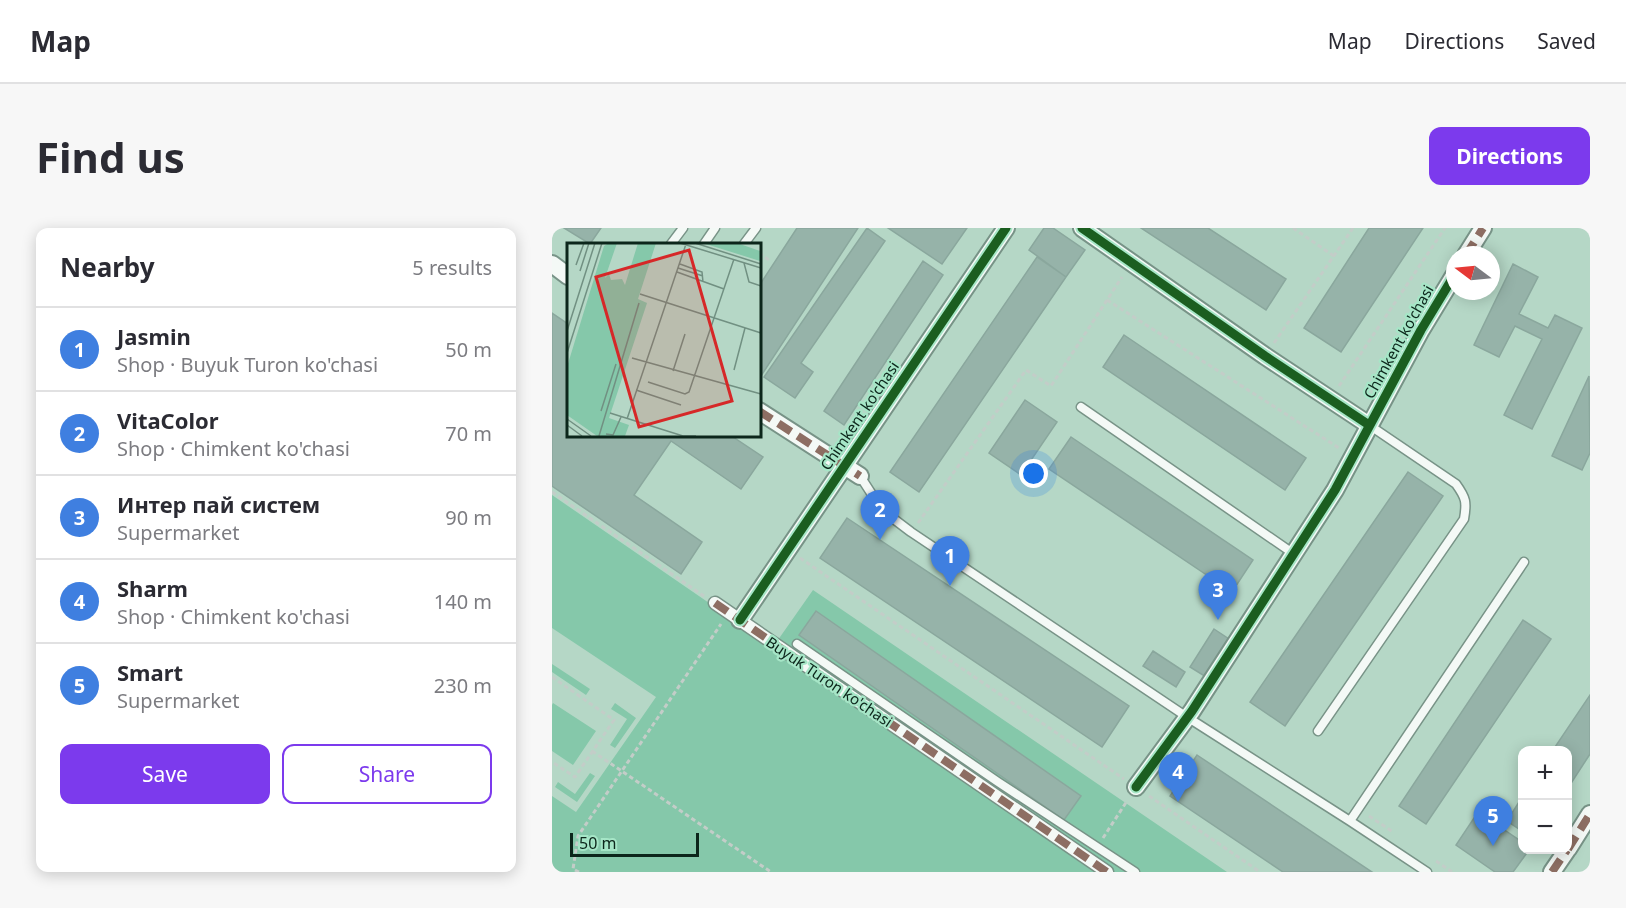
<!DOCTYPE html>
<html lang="en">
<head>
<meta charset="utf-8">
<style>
	body { margin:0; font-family:"Noto Sans",sans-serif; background:#f7f7f7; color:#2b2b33 }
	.controls { position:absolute; right:18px; bottom:18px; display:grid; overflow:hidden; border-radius:12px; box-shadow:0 3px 15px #0003 }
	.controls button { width:54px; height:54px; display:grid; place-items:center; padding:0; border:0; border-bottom:2px solid #e1e1e2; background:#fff; color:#2b2b33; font:30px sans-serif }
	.compass { position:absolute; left:894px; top:18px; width:54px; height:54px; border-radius:50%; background:#fff; box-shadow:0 3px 15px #0003; rotate:286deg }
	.scale { position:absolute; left:18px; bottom:15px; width:129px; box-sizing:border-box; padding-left:6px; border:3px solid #0c261b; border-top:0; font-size:16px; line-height:21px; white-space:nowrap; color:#0c261b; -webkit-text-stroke:4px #a6e6c7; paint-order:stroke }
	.you { position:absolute; left:482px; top:246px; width:21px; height:21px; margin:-15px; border:4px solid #fff; border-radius:50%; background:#1a73e8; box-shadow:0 0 0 9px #1a73e833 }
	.badge { display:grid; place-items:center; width:39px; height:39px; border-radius:50%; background:#7c3aed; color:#fff; font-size:20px; font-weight:700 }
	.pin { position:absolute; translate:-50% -50px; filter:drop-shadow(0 2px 3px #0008) }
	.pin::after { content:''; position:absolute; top:32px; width:21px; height:18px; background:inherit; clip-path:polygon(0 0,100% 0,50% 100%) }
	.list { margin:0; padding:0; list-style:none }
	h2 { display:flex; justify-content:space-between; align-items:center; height:78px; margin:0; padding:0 24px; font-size:26px }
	h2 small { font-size:20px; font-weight:400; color:#7c7c81 }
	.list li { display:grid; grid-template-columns:39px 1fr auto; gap:18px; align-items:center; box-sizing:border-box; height:84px; padding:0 24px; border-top:2px solid #e1e1e2 }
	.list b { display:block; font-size:22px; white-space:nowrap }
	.list p { margin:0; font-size:20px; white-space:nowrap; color:#7c7c81 }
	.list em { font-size:20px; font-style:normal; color:#7c7c81 }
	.actions { display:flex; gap:12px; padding:18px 24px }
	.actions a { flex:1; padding:14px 0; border:2px solid #7c3aed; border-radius:12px; text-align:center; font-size:21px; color:#7c3aed }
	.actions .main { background:#7c3aed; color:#fff }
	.map { position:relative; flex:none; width:1038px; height:644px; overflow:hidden; border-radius:12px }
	header { display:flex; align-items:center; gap:36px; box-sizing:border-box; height:84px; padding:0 30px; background:#fff; border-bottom:2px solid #e1e1e2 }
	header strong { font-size:28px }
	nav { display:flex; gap:33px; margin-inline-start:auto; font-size:21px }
	.intro { display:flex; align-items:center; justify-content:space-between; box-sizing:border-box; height:144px; padding:0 36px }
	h1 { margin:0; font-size:42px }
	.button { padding:15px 27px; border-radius:12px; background:#7c3aed; color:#fff; font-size:21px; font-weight:700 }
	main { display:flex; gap:36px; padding:0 36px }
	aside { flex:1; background:#fff; border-radius:12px; box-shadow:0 3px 15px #0003 }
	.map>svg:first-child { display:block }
</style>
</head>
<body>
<header>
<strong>Map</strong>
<nav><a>Map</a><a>Directions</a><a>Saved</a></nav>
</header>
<div class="intro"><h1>Find us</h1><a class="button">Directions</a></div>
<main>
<aside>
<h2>Nearby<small>5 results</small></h2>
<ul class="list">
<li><span class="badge" style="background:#3f7fe0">1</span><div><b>Jasmin</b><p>Shop · Buyuk Turon ko'chasi</p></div><em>50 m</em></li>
<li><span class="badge" style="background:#3f7fe0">2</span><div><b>VitaColor</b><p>Shop · Chimkent ko'chasi</p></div><em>70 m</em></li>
<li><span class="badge" style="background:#3f7fe0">3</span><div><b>Интер пай систем</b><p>Supermarket</p></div><em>90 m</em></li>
<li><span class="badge" style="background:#3f7fe0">4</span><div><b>Sharm</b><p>Shop · Chimkent ko'chasi</p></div><em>140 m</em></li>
<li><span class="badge" style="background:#3f7fe0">5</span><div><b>Smart</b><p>Supermarket</p></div><em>230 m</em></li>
</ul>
<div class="actions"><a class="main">Save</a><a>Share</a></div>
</aside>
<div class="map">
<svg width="1038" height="644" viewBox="0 0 1038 644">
	<rect width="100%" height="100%" fill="#b5d7c6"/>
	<path fill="#85c8aa" d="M0,267l221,152 40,-57 414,282h-675v-76l24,16 80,-115 -104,-69z
		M0,436l38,25 -4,6 -34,-23z
		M1,475l43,28 -23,34 -21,-14v-46z
		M63,475l21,15 -21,30 -5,-3 17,-26 -16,-10z
		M38,545l5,3 -18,26 -22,-15 3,-5 17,12z"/>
	<path fill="#96b3a9" stroke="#8aa79d" stroke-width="1.5" d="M12,0h37l-11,16z
		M245,0h61l-99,151v-93z
		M315,0l18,13 -84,122 12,9 -18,26 -31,-21z
		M336,0h79l-25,36z
		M492,0h9l32,22 -19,27 -37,-27z
		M589,0h67l78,51 -20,31z
		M817,0h54l-82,124 -37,-24z
		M485,29l29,20 -147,215 -29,-20z
		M371,33l20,14 -99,150 -20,-14z
		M961,36l25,13 -19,37 29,14 7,-13 27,13 -50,101 -28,-14 38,-76 -27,-13 -16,31 -25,-12z
		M0,85l16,11v111h162l33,22 -22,32 -70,-48 -37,54 68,47 -21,32 -129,-88z
		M572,107l182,123 -21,32 -182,-123z
		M1037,148l1,77 -8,17 -30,-14z
		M473,172l32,22 -36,53 -32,-22z
		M519,209l182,123 -21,32 -183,-123z
		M856,244l35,24 -158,230 -35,-24z
		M295,290l282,188 -27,41 -282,-189z
		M264,383l265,185 -17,24 -265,-185z
		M971,392l28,19 -125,185 -27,-18z
		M662,401l15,10 -23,38 -16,-10z
		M601,423l32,21 -9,15 -33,-21z
		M1038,467v59l-22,34v-38h-15z
		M645,527l175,117h-89l-113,-76z
		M970,569v34l-15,-10z
		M926,584l44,30v8h7l-16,22h-18l-39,-27z"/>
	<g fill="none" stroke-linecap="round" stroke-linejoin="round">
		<g stroke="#789387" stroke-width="11">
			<path id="service" d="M119,16l12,-16
				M152,16l11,-16
				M192,16l12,-16
				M529,179l213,147
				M308,248l22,34 29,22 276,185 163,104 77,51
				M245,416l201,138 137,90
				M766,503l146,-212c3,-17 2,-21 -8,-35l-87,-59
				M798,593l174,-259"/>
		</g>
		<g stroke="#789387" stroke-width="15">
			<path id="pedestrian" d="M163,375l392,269"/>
		</g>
		<g stroke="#789387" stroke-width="20">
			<path id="minor" d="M530,0l183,128 104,69
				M914,27l17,-27
				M0,36l16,12
				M207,183l101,65
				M188,392l266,-392
				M584,559l56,-76 143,-221 86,-160 34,-56
				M1016,621l22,-35
				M1000,644l15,-22"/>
		</g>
		<path stroke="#c3cdc8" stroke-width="3" stroke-dasharray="4.5 3" stroke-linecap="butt" d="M741,0l41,28
			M207,25l10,7
			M555,72l232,148
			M722,115l79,-115
			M787,158l106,-158
			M0,264l152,104
			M366,295l108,-153 25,16 71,-109
			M248,330l324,221
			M0,449l62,43 -39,57 -23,-15
			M40,523l179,121
			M597,568l111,76
			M817,588l24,16
			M551,610l24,-37
			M884,633l16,11
			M27,644l-6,-3 5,-33 143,-212"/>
		<use href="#service" stroke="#f4f9f6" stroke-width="8"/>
		<use href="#pedestrian" stroke="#f4f9f6" stroke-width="12"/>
		<use href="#minor" stroke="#f4f9f6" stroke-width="16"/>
		<path stroke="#8d6e63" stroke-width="8" stroke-dasharray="15 8" stroke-linecap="butt" d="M914,27l17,-27
			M207,183l101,65
			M163,375l392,269
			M1016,621l22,-35
			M1000,644l15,-22"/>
		<g stroke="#a6e6c7" stroke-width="13">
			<path id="cycleway" d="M530,0l183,128 104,69
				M188,392l266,-392
				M584,559l56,-76 143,-221 86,-160 34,-56"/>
		</g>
		<use href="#cycleway" stroke="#1b5e20" stroke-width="9"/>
	</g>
	<g text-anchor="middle" stroke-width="4.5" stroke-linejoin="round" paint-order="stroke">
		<g font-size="15" fill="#0c261b" stroke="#a6e6c7">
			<text transform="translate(847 114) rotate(-61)" y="5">Chimkent ko'chasi</text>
			<text transform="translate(308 188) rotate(-56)" y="5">Chimkent ko'chasi</text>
			<text transform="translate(277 454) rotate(34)" y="5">Buyuk Turon ko'chasi</text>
		</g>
	</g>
	<g transform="translate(15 15)">
		<rect width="194" height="194" fill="#b5d7c6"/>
		<path d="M42,0h8l-12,35 4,-4 2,6 11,-1 3,6 13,-42h18l-18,56 9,4 -38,115 20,7 -4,11h-28l-30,-21v-48l37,-121zM170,0l23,8v10l-54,-17z" fill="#85c8aa"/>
		<path fill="none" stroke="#719082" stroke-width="1.5" d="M113,0l81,25M128,0l66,21M177,20l5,19 12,4M113,21l22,8 1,10M9,22l8,-22M111,25l25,8M13,28l9,-28M110,29l47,17M73,51l121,39M0,88l28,-88M0,110l35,-110M65,115l129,36M167,127l11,-42M106,128l12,-37M81,139l37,12 4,-2 45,-133M69,147l45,15M34,168l15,-47M43,170l73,23h13M0,176l24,17M60,176l59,-175M0,182l15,11M39,191l7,1 8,-18M32,193l40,-133"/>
		<path fill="#d62828" fill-opacity="0.15" stroke="#d62828" stroke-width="3" d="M122,7l43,151 -93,26 -43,-150z"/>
		<rect width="194" height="194" fill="none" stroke="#0c261b" stroke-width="3"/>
	</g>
</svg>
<div class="controls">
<button>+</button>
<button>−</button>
</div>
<svg class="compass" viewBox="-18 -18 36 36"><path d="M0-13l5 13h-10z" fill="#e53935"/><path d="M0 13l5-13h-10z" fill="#7c7c81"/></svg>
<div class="scale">50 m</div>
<div class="you"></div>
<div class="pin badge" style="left:398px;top:358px;background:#3f7fe0">1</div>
<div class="pin badge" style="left:328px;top:312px;background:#3f7fe0">2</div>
<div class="pin badge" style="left:666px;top:392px;background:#3f7fe0">3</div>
<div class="pin badge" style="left:626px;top:574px;background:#3f7fe0">4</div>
<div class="pin badge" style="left:941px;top:618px;background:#3f7fe0">5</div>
</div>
</main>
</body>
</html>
